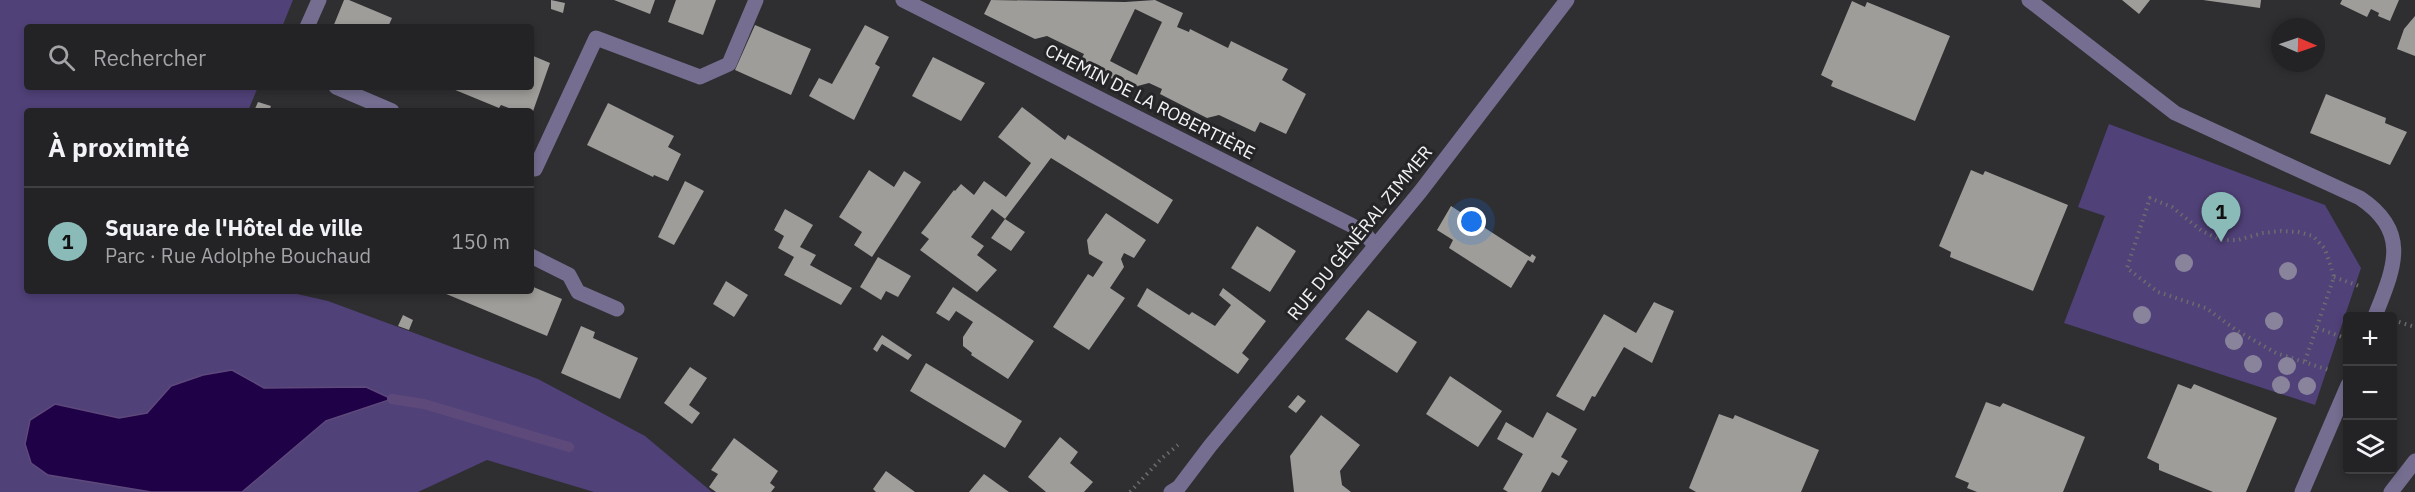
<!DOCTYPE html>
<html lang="fr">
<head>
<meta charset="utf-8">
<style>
	body { margin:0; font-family:"IBM Plex Sans",sans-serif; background:#2b2a2d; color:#f1f3f6 }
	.controls { position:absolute; right:18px; bottom:18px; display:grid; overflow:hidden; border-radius:6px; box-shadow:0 3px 9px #0003 }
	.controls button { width:54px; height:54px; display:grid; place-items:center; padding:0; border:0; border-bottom:2px solid #403f42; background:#232225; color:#f1f3f6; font:30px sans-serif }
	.compass { position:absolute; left:2271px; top:18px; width:54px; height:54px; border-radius:50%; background:#232225; box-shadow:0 3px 9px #0003; rotate:92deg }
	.you { position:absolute; left:1472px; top:222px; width:21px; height:21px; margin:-15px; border:4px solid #fff; border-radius:50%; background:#1a73e8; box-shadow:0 0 0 9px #1a73e833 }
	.badge { display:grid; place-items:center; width:39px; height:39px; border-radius:50%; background:#8bbbb9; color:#111; font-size:20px; font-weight:700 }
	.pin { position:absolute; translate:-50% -50px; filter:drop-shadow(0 2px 3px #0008) }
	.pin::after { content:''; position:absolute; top:32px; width:21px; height:18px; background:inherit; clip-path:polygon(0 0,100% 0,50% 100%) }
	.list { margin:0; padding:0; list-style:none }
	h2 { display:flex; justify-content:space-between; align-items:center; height:78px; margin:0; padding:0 24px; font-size:26px }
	h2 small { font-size:20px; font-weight:400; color:#a3a4a7 }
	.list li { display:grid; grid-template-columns:39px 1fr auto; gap:18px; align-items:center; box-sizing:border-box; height:108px; padding:0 24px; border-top:2px solid #403f42 }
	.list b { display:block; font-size:22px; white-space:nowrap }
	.list p { margin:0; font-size:20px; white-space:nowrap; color:#a3a4a7 }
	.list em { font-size:20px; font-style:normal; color:#a3a4a7 }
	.icon { flex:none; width:33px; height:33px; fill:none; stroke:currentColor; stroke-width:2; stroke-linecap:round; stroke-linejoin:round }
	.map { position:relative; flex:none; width:2415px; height:492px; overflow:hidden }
	.search { position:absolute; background:#232225; box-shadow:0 3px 9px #0003; left:24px; top:24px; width:510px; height:66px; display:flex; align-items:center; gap:15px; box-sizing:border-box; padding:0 21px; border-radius:6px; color:#a3a4a7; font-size:22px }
	.panel { position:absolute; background:#232225; box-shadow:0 3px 9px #0003; left:24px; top:108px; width:510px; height:186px; border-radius:6px }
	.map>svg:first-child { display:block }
</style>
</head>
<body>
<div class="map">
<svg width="2415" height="492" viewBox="0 0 2415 492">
	<rect width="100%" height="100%" fill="#2f2e31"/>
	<path fill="#504178" d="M0,0h293l-11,27h-255v60h231l-10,24h-221v180h257l44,10 210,78 107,57 67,56h-118l-107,-32 -69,32h-418z
		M2109,124l216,81 36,63 -46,137 -251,-82 41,-107 -27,-9z"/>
	<path fill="#1f0147" stroke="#5e497b" stroke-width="1.5" d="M232,370l32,18 102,-1 26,12 -66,22 -84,71h-91l-103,-17 -17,-12 -6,-19 5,-24 25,-16 64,14 28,-5 24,-27 32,-11z"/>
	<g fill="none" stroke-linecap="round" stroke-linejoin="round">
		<path stroke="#5e497b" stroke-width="10" d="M392,399l32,5 145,43"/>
	</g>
	<path fill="#9e9d9a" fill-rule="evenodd" d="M344,0h5l43,18 -4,9h-55z
		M551,0l14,3 -2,10 -12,-4z
		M614,0h41l-5,14z
		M676,0h40l-13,35 -35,-13z
		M991,0l134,2 30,-2 28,13 -6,14 12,5 1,-3 38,19 3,-7 57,28 -6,11 24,14 -20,40 -26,-12 -5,10 -36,-17 -12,3 -47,-24 2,-5 -13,-6 -19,5 -50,-26 4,-8 -37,-18 -12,3 -51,-25zM1135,9l27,13 -25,53 -27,-14z
		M2122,0h28l-11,14z
		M2203,0h58l-1,8z
		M2342,0h57l-9,21 -12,-5 1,-3 -8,-4 -4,8 -27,-13z
		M1852,1l13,6 2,-5 83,34 -35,85 -84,-35 2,-5 -12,-6z
		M2415,16v40l-18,-7 7,-20z
		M755,25l56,24 -20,46 -56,-25z
		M865,25l24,12 -14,27 5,3 -26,53 -45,-24 10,-18 13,6z
		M531,55l19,8 -19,54v-6h-15l-15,-6 -2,3 -51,-21h83z
		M933,57l52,26 -24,38 -49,-25z
		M2326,94l60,24 -1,5 22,9 -17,33 -80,-32z
		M258,102l13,4 -2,5h-15z
		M608,103l66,33 -6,11 13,7 -13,27 -14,-6 -1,2 -66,-32z
		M1022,107l43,33 3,-5 105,65 -15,24 -107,-66 -46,61 20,13 -14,19 -20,-13 14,-19 -13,-10 -21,28 13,9 -7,9 20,15 -20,22 -57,-42 9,-11 -8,-6 33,-43 1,1 6,-7 13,11 10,-14 22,16 25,-34 -33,-26z
		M869,170l25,17 10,-16 17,11 -49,75 -18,-12 8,-13 -23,-15z
		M1971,170l12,5 2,-4 83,34 -35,86 -83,-34 1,-5 -12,-6z
		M685,181l19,10 -30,54 -16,-8z
		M1451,206l79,51 2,-3 4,3 -3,6 -5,-3 -17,28 -62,-40 4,-8 -16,-10z
		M785,209l28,16 -13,22 16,8 -6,10 42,23 -11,17 -57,-30 10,-18 -16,-9 6,-12 -10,-6z
		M1106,213l40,27 -12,18 -10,-5 -3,6 3,8 -14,21 15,10 -36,52 -36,-23 35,-53 5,3 10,-15 -14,-8 -2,-14z
		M1257,226l39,25 -26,41 -39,-24z
		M878,257l33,19 -13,21 -12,-6 -5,9 -21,-13z
		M726,281l22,14 -14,22 -21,-13z
		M531,286l31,13 -15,37 -108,-45h92z
		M953,287l81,54 -26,38 -37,-24 1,-2 -9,-7v-9l10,-15 -17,-11 -7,10 -13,-8z
		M1147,288l42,27 3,-3 23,14 16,-21 -12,-10 4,-7 43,33 -24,32 7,6 -11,15 -101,-68z
		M1654,302l20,9 -22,52 -28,-16 -29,50 -3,-1 -8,15 -28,-15 48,-82 32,19z
		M1368,310l49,32 -20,31 -52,-34z
		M403,315l10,5 -4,10 -11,-4z
		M581,326l14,6 -2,6 45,20 -18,41 -59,-26z
		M882,335l30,20 -4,5 -26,-16 -5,8 -4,-3z
		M926,363l96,58 -17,27 -95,-57z
		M690,367l17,11 -18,27 11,8 -8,11 -28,-21z
		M1450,376l52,35 -24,36 -52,-33z
		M2178,384l13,5 3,-5 83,34 -31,74h-33l-54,-22v-6l-12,-6z
		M1298,395l8,6 -10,12 -8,-6z
		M1986,402l14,5 3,-4 82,34 -22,55h-86l-10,-4 2,-5 -14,-6z
		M1547,412l30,17 -16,28 7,4 -9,15 -7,-4 -11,20h-33l-5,-3 20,-35 -26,-15 9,-17 27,16z
		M1719,414l14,5 2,-4 84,35 -18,42h-105l-7,-4z
		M1321,415l39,30 -20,26 2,14 9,7h-57l-4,-36z
		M1060,437l18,15 -8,11 23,19 -9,10h-38l-18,-15z
		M734,438l44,33 -8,12 5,4 -4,5h-55l-7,-5 9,-13 -7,-4z
		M886,471l29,21h-39l-3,-3z
		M984,474l25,18h-40z"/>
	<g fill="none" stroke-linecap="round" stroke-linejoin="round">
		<path stroke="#6c6c6e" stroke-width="4" stroke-dasharray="1.5 4.5" stroke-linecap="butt" d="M2334,277l28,10
			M2399,322l16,5
			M2317,328l31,11
			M2305,361l29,-84 -9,-28 -12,-13 -15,-4 -17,-1 -18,2 -25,7h-17l-19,-9 -30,-24 -22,-9 -23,70 31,24 48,16 30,22 40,23 53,17
			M1130,492l31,-33 17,-14"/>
		<path stroke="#756e90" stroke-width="15" d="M903,0l448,225 12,7 12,13
			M2029,0l146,113 185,85c51,34 34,70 15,118
			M307,27l12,-27
			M336,87l56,24
			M535,169l61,-131 104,39 29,-13 27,-64
			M531,256l38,19 9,17 39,17
			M2302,492l46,-107"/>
		<path stroke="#756e90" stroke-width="15" d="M1171,492l8,-5 31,-41 210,-254 147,-192
			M2391,492l24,-31"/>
	</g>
	<g fill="#89849c">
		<circle cx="2184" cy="263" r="9"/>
		<circle cx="2288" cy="271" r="9"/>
		<circle cx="2142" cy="315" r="9"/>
		<circle cx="2274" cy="321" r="9"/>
		<circle cx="2234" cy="341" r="9"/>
		<circle cx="2253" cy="364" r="9"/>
		<circle cx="2287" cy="366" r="9"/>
		<circle cx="2281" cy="385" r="9"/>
		<circle cx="2307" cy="386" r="9"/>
	</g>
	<g text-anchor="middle" stroke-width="6" stroke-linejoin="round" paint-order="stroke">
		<g font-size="18" fill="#f2f2f4" stroke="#252427">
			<text transform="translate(1150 102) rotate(27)" y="6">CHEMIN DE LA ROBERTIÈRE</text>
			<text transform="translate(1360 233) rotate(-51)" y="6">RUE DU GÉNÉRAL ZIMMER</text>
		</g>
	</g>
</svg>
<div class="controls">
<button>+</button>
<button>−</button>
<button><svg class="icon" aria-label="layers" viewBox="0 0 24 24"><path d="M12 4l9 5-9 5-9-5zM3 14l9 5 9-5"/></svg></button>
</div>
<svg class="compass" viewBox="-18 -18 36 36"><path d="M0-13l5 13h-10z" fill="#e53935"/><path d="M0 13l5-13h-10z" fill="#a3a4a7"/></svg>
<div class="you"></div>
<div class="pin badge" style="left:2221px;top:242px">1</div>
<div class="search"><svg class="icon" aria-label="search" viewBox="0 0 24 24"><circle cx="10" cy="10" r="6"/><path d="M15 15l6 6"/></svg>Rechercher</div>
<section class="panel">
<h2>À proximité<small></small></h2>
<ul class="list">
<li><span class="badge">1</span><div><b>Square de l'Hôtel de ville</b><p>Parc · Rue Adolphe Bouchaud</p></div><em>150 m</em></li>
</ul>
</section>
</div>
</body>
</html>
